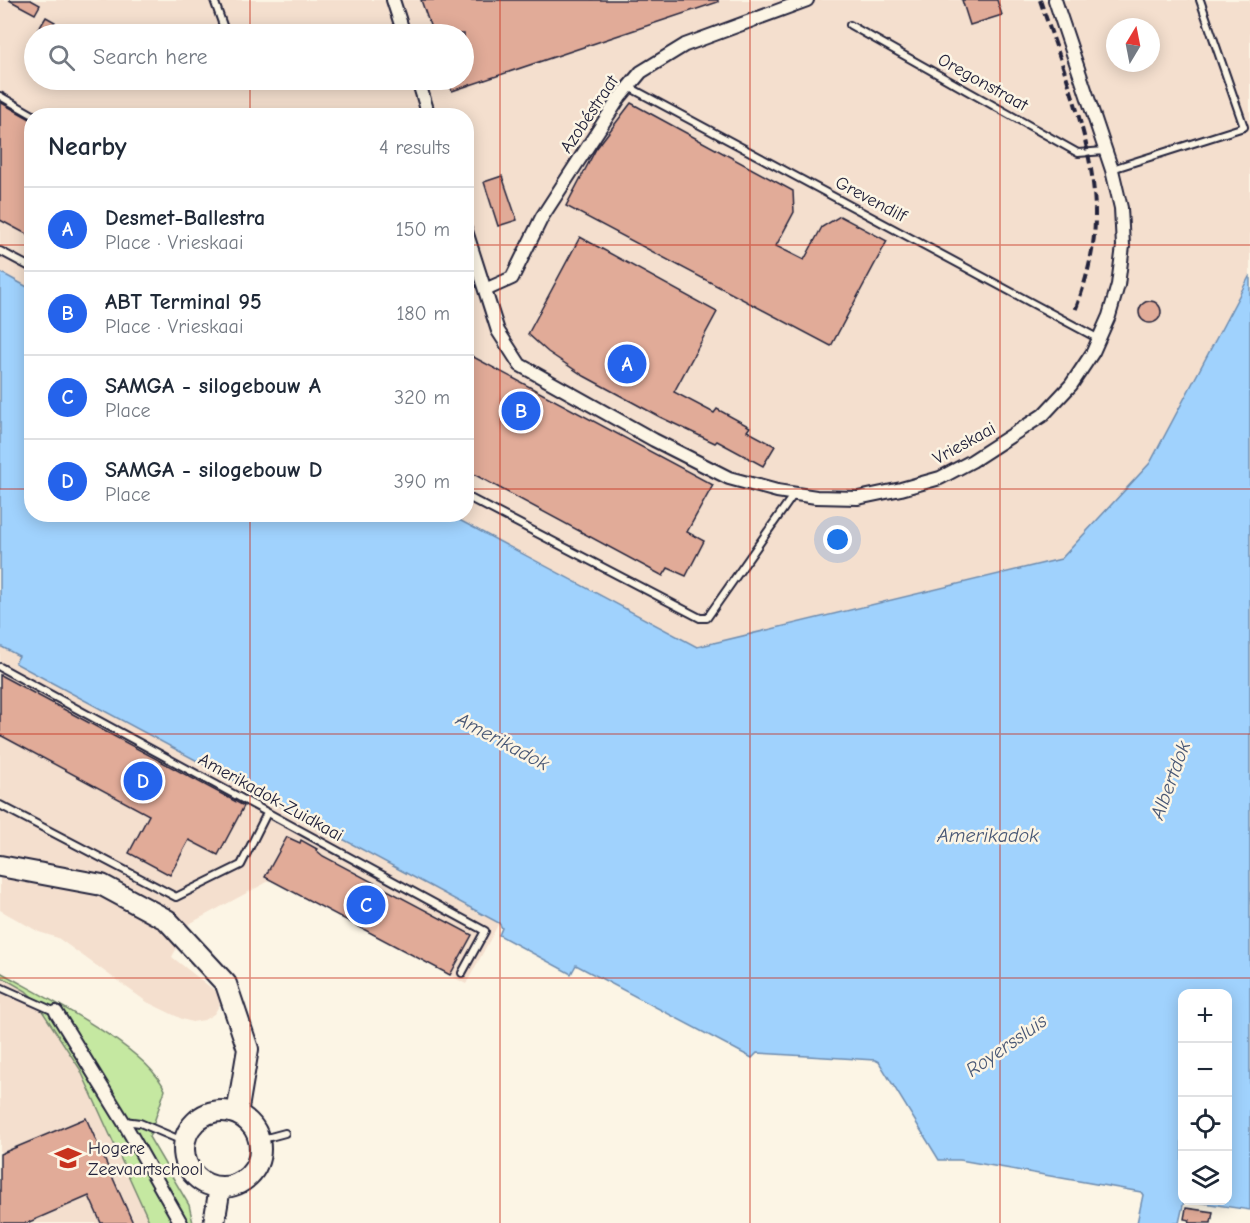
<!DOCTYPE html>
<html lang="en">
<head>
<meta charset="utf-8">
<style>
	body { margin:0; font-family:"Comic Neue",sans-serif; background:#f2f2f3; color:#1f2937 }
	.controls { position:absolute; right:18px; bottom:18px; display:grid; overflow:hidden; border-radius:12px; box-shadow:0 3px 15px #0003 }
	.controls button { width:54px; height:54px; display:grid; place-items:center; padding:0; border:0; border-bottom:2px solid #e0e1e3; background:#fff; color:#1f2937; font:30px sans-serif }
	.compass { position:absolute; left:1106px; top:18px; width:54px; height:54px; border-radius:50%; background:#fff; box-shadow:0 3px 15px #0003; rotate:10deg }
	.you { position:absolute; left:838px; top:540px; width:21px; height:21px; margin:-15px; border:4px solid #fff; border-radius:50%; background:#1a73e8; box-shadow:0 0 0 9px #1a73e833 }
	.badge { display:grid; place-items:center; width:39px; height:39px; border-radius:50%; background:#2563eb; color:#fff; font-size:20px; font-weight:700 }
	.pin { position:absolute; translate:-50% -50%; border:3px solid #fff; box-shadow:0 2px 6px #0006 }
	.list { margin:0; padding:0; list-style:none }
	h2 { display:flex; justify-content:space-between; align-items:center; height:78px; margin:0; padding:0 24px; font-size:26px }
	h2 small { font-size:20px; font-weight:400; color:#747a83 }
	.list li { display:grid; grid-template-columns:39px 1fr auto; gap:18px; align-items:center; box-sizing:border-box; height:84px; padding:0 24px; border-top:2px solid #e0e1e3 }
	.list b { display:block; font-size:22px; white-space:nowrap }
	.list p { margin:0; font-size:20px; white-space:nowrap; color:#747a83 }
	.list em { font-size:20px; font-style:normal; color:#747a83 }
	.icon { flex:none; width:33px; height:33px; fill:none; stroke:currentColor; stroke-width:2; stroke-linecap:round; stroke-linejoin:round }
	.map { position:relative; flex:none; width:1250px; height:1223px; overflow:hidden }
	.search { position:absolute; background:#fff; box-shadow:0 3px 15px #0003; left:24px; top:24px; width:450px; height:66px; display:flex; align-items:center; gap:15px; box-sizing:border-box; padding:0 21px; border-radius:33px; color:#747a83; font-size:22px }
	.panel { position:absolute; background:#fff; box-shadow:0 3px 15px #0003; left:24px; top:108px; width:450px; height:414px; border-radius:24px }
	.map>svg:first-child { display:block }
</style>
</head>
<body>
<div class="map">
<svg width="1250" height="1223" viewBox="0 0 1250 1223">
	<rect width="100%" height="100%" fill="#fcf5e5"/>
	<filter id="ink" filterUnits="userSpaceOnUse"><feTurbulence type="fractalNoise" baseFrequency=".0167" numOctaves="2"/><feDisplacementMap in="SourceGraphic" scale="12" xChannelSelector="R" yChannelSelector="G"/><feConvolveMatrix kernelMatrix="1 2 1 2 8 2 1 2 1" color-interpolation-filters="sRGB"/></filter>
	<g filter="url(#ink)">
		<path fill="#f4dfce" fill-rule="evenodd" d="M0,0h1250v275l-100,188 -89,96 -364,88 -247,-132 16,-1v-398h-434l-1,173 -31,-17zM1115,27h36v36h-36zM34,34h430v46h-430z
			M0,646l19,10 -4,7 484,260 -33,61 -195,-104 -82,44 -17,33 52,41 -10,16 -10,6 -12,2 -10,-3 -35,-17 -89,-64 -19,-6 -39,-22z
			M0,976l26,15 29,31 117,201h-172z"/>
		<path fill="#c5e8a1" stroke="#74856e" stroke-width="1.5" d="M0,972c42,24 147,75 165,118l-16,47 40,68 4,18h-43l-70,-154 -45,-69 -9,-9 -26,-15z"/>
		<path fill="#a0d2fd" stroke="#6e8caf" stroke-width="1.5" d="M0,272l31,17 1,225 418,1 247,132 364,-88 89,-96 100,-188v935l-60,-9 38,-1v-206h-46v206l2,1 -5,22h-42l6,-28 -2,-3 -181,-32h-21l-60,-98 -4,-2 -118,-7 -5,5 -176,-93 -5,9 -72,-39 3,-7 -3,-5 -484,-260 4,-7 -19,-10z"/>
		<path fill="#e1ab98" stroke="#22223b" stroke-width="1.5" d="M9,0h22l9,5 -5,9z
			M421,0h297v2l-266,89 -4,-11h16v-46h-31z
			M962,0h35l5,15 -32,10z
			M46,17l9,5 -8,12h-11z
			M0,102l32,18v117l-32,-17z
			M631,103l162,88 1,21 -18,34 28,14 18,-33 18,-11 47,25 -56,105 -265,-140 30,-57z
			M502,176l15,44 -19,6 -14,-44z
			M580,237l137,75 -43,80 40,21 3,-4 33,18 -3,4 28,15 -12,20 -46,-25 -2,2 -55,-26 -76,-41 -36,-24 -20,-18z
			M1139 312a11 11 0 1 1 22 0a11 11 0 1 1-22 0Z
			M466,353l247,132 -26,47 17,9 -18,35 -18,-8 -5,8 -197,-106z
			M0,675l244,131 -26,49 -29,-15 -19,35 -41,-22 20,-38 -149,-80z
			M287,837l13,6 1,-3 16,9 -1,1 7,6 149,79 -22,40 -185,-98z
			M86,1118l47,105h-32l-12,-27 -62,27h-27v-69z
			M1186,1208l27,4 -2,11h-22l1,-3 -6,-1z"/>
		<g fill="none" stroke-linecap="round" stroke-linejoin="round">
			<g stroke="#22223b" stroke-width="10">
				<path id="lane" d="M214,0l12,34
					M850,25l228,128 27,-2
					M629,87l470,252
					M0,96l35,20
					M1112,169l132,-42 -44,-127
					M0,251l32,17
					M466,496l234,122h7l87,-124
					M0,667l485,264 -23,42
					M0,805l176,92 65,-32 26,-52
					M0,987l56,25
					M124,1121l16,2 45,19
					M259,1140l26,-7"/>
			</g>
			<g stroke="#22223b" stroke-width="16">
				<path id="street" d="M393,0l11,34
					M418,80l11,36
					M466,231l32,100 22,34 134,75 75,38 48,13 39,6 42,1 43,-9 39,-11 32,-17 71,-46 28,-30 22,-33 16,-36 9,-31 5,-39 -2,-38 -9,-38 -57,-170
					M485,290l27,-12 30,-61 78,-120 21,-25 44,-27 122,-45
					M56,1012l67,109 58,102"/>
			</g>
			<g stroke="#22223b" stroke-width="24">
				<path id="primary" d="M0,866l102,19 65,35 59,64 22,65 -11,65
					M184 1149a38 38 0 1 1 76 0a38 38 0 1 1-76 0Z
					M214,1223l6,-36"/>
			</g>
			<use href="#lane" stroke="#fcf5e5" stroke-width="6"/>
			<use href="#street" stroke="#fcf5e5" stroke-width="12"/>
			<use href="#primary" stroke="#fcf5e5" stroke-width="20"/>
			<path stroke="#22223b" stroke-width="4" stroke-dasharray="9 4.5" stroke-linecap="butt" d="M1040,0c22,66 56,148 55,217 0,32 -9,65 -20,94"/>
		</g>
	</g>
	<path fill="none" stroke="#c8321e" stroke-width="1.5" stroke-opacity="0.55" d="M250,0v34M500,0v1223M750,0v1223M1000,0v1223M250,80v36M0,245h32M466,245h784M0,489h32M466,489h784M250,514v709M0,734h1250M0,978h1250"/>
	<defs>
		<g id="university-bare" transform="scale(2.07)"><path d="M0-5L7-2L0 1L-7-2ZM-4 1L0 2.5L4 1V4Q0 6-4 4Z" fill="#c8321e" stroke="#fcf5e5" stroke-width="2.5" paint-order="stroke"/></g>
	</defs>
	<g fill-rule="evenodd">
		<use href="#university-bare" x="68" y="1158"/>
	</g>
	<g text-anchor="middle" stroke-width="5" stroke-linejoin="round" paint-order="stroke">
		<g font-size="18" fill="#22223b" stroke="#fcf5e5">
			<text transform="translate(983 82) rotate(29)" y="6">Oregonstraat</text>
			<text transform="translate(589 114) rotate(-56)" y="6">Azobéstraat</text>
			<text transform="translate(871 199) rotate(28)" y="6">Grevendilf</text>
			<text transform="translate(964 443) rotate(-29)" y="6">Vrieskaai</text>
			<text transform="translate(271 797) rotate(29)" y="6">Amerikadok-Zuidkaai</text>
		</g>
		<g font-size="18" fill="#22223b" stroke="#fcf5e5" text-anchor="start">
			<text x="88" y="1154">Hogere<tspan x="88" dy="21">Zeevaartschool</tspan></text>
		</g>
		<g font-size="20" font-style="italic" fill="#485775" stroke="#fcf5e5">
			<text transform="translate(503 741) rotate(28)" y="7">Amerikadok</text>
			<text transform="translate(1170 780) rotate(-70)" y="7">Albertdok</text>
			<text x="988" y="842">Amerikadok</text>
			<text transform="translate(1006 1045) rotate(-35)" y="7">Royerssluis</text>
		</g>
	</g>
</svg>
<div class="controls">
<button>+</button>
<button>−</button>
<button><svg class="icon" aria-label="locate" viewBox="0 0 24 24"><circle cx="12" cy="12" r="6"/><path d="M12 2v4M12 18v4M2 12h4M18 12h4"/></svg></button>
<button><svg class="icon" aria-label="layers" viewBox="0 0 24 24"><path d="M12 4l9 5-9 5-9-5zM3 14l9 5 9-5"/></svg></button>
</div>
<svg class="compass" viewBox="-18 -18 36 36"><path d="M0-13l5 13h-10z" fill="#e53935"/><path d="M0 13l5-13h-10z" fill="#747a83"/></svg>
<div class="you"></div>
<div class="pin badge" style="left:627px;top:364px">A</div>
<div class="pin badge" style="left:521px;top:411px">B</div>
<div class="pin badge" style="left:366px;top:905px">C</div>
<div class="pin badge" style="left:143px;top:781px">D</div>
<div class="search"><svg class="icon" aria-label="search" viewBox="0 0 24 24"><circle cx="10" cy="10" r="6"/><path d="M15 15l6 6"/></svg>Search here</div>
<section class="panel">
<h2>Nearby<small>4 results</small></h2>
<ul class="list">
<li><span class="badge">A</span><div><b>Desmet-Ballestra</b><p>Place · Vrieskaai</p></div><em>150 m</em></li>
<li><span class="badge">B</span><div><b>ABT Terminal 95</b><p>Place · Vrieskaai</p></div><em>180 m</em></li>
<li><span class="badge">C</span><div><b>SAMGA - silogebouw A</b><p>Place</p></div><em>320 m</em></li>
<li><span class="badge">D</span><div><b>SAMGA - silogebouw D</b><p>Place</p></div><em>390 m</em></li>
</ul>
</section>
</div>
</body>
</html>
